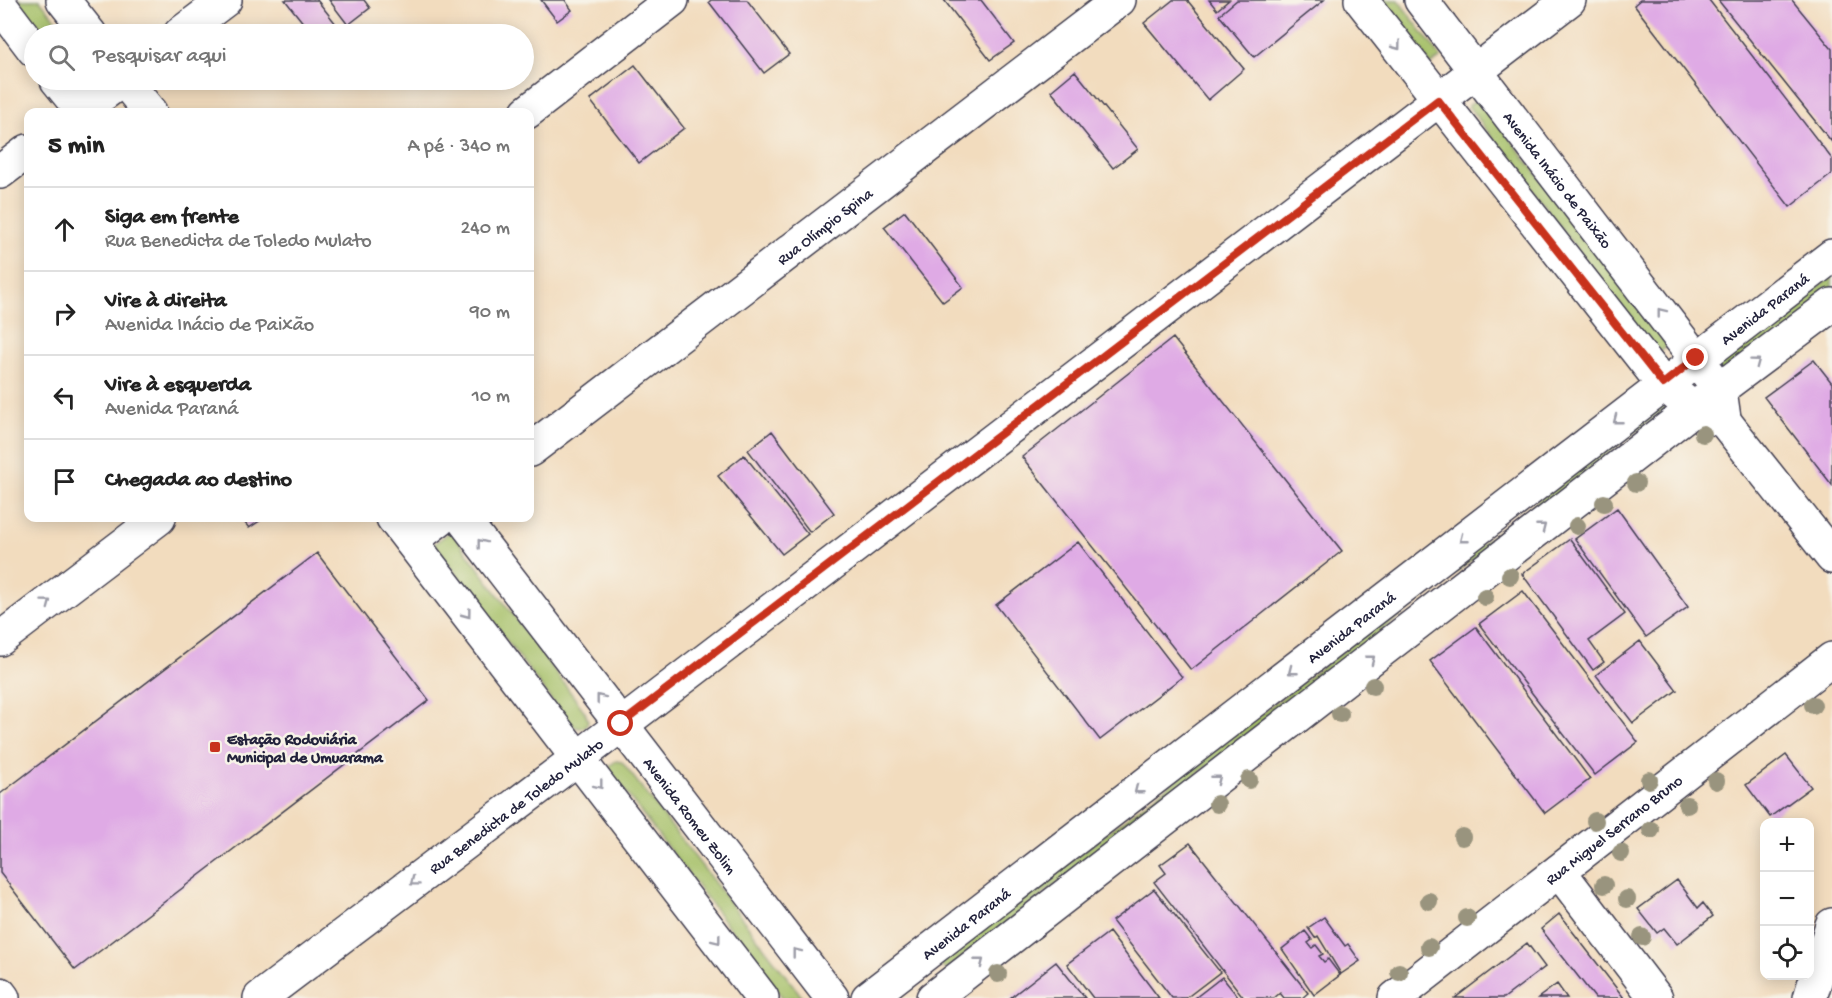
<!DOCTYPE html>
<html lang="pt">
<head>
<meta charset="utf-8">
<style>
	body { margin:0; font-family:"Gochi Hand",sans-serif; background:#f2f2f2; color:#222 }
	.controls { position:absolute; right:18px; bottom:18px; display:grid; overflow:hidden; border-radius:12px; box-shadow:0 3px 15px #0003 }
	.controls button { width:54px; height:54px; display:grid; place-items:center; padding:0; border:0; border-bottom:2px solid #e0e0e0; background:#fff; color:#222; font:30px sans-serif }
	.stop { position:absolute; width:18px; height:18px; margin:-14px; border:4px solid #c8321e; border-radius:50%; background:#fff }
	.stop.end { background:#c8321e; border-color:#fff; box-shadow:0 2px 6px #0008 }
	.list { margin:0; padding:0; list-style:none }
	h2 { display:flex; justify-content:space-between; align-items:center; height:78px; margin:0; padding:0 24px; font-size:26px }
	h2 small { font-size:20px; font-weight:400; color:#767676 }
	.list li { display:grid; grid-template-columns:39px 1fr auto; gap:18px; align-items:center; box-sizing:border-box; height:84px; padding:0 24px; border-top:2px solid #e0e0e0 }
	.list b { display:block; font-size:22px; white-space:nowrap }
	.list p { margin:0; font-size:20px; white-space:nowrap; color:#767676 }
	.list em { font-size:20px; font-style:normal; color:#767676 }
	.icon { flex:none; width:33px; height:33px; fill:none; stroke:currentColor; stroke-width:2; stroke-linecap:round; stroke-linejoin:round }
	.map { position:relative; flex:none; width:1832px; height:998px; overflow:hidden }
	.search { position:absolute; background:#fff; box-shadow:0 3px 15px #0003; left:24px; top:24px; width:510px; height:66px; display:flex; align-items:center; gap:15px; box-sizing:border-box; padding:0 21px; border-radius:33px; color:#767676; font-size:22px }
	.panel { position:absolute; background:#fff; box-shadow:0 3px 15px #0003; left:24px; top:108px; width:510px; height:414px; border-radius:12px }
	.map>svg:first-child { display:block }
</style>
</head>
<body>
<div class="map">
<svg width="1832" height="998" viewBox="0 0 1832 998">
	<rect width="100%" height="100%" fill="#f7f3e8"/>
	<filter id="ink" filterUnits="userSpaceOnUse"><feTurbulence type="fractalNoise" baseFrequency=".0167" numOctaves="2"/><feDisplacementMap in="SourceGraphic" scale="12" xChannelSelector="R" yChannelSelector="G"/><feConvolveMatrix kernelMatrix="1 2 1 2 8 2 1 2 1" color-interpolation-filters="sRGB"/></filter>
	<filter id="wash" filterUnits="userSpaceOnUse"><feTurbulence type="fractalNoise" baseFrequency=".008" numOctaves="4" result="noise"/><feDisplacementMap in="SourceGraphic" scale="24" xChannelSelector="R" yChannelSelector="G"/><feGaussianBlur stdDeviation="1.35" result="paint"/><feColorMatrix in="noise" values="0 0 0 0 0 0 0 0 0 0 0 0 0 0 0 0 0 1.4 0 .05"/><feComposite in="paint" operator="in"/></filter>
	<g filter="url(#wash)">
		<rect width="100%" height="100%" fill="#f2dcbe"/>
		<path fill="#a5c067" stroke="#647151" stroke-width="1.5" d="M18,0h22l27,34h-22z
			M1381,0h17l43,57 -10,8z
			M1479,98l189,247 -11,9 -189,-248z
			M1832,276v19l-108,84 -9,-12z
			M1672,397l8,1 -733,571 -4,-1 -3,-6z
			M451,531l134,181 3,9 -3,6 -6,1 -9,-3 -136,-181z
			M616,761l6,1 181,236h-20l-173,-226 -1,-6z"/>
		<g id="blocks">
			<path fill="#dfaae5" d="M285,0h32l27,34h-32z
				M329,0h35l6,8 -22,17z
				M541,0h24l7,10 -15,11z
				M711,0h36l42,54 -25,19 -55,-71z
				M944,0h37l33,43 -24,17z
				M1173,0h14l57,69 -36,31 -64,-77z
				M1209,0h20l-12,10z
				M1237,0h87l-70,57 -35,-42z
				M1640,0h69l123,159v15l-42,33 -156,-202z
				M1718,0h74l40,49v93z
				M635,65l49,63 -45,35 -49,-63z
				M1075,71l63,78 -25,19 -62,-77z
				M905,211l58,76 -20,15 -59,-75z
				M1173,338l169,213 -151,119 -169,-213z
				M1814,360l18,23v102l-68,-88z
				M772,431l62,82 -24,19 -62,-82z
				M744,455l64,79 -26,20 -64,-78z
				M1617,508l71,99 -42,30 -71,-98z
				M241,518h23l-15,10z
				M1570,539l55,75 -36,27 15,21 -11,8 -71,-96z
				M1078,542l104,135 -82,63 -104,-135z
				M317,553l112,147 -354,270 -75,-97v-79z
				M1523,591l115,151 -43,33 -116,-151z
				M1476,627l114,152 -45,34 -115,-152z
				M1640,641l37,49 -44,33 -37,-48z
				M1786,755l25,32 -41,30 -24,-32z
				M1190,843l118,150 -6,5h-18l-4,-5 -6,5h-30l-90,-116 12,-9 -6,-8z
				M1677,880l21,28 5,-5 10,13 -36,28 -13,-16 -7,5 -19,-24z
				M1154,889l66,83 -34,26h-14l-60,-77z
				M1559,914l65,84h-29l-54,-69z
				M1324,917l21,29 3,-2 12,17 -19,13 -23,-38 -3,2 -7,-10z
				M1305,931l7,9 -4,3 4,5 4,-3 7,9 -4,2 5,6 4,-3 12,16 -26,20 -32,-46z
				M1109,932l50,66h-66l-26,-34z
				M1527,943l18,24 -41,31h-49z
				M1056,962l29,36h-75z
				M1222,977l17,21h-44z
				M1557,984l10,14h-29z"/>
		</g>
	</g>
	<g filter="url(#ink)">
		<use href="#blocks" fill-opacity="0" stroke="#413e4f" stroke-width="1.5"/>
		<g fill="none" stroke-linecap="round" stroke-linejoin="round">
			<g stroke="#413e4f" stroke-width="36">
				<g id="minor">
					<path d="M63,0l27,34"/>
					<path d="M1361,0l302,384 31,25 31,13 107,135"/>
					<path id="s1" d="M1421,0l299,390 4,28"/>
					<path d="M0,5l34,45"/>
					<path d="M180,34l45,-34"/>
					<path d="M57,80l26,32"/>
					<path d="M124,80l26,32"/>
					<path d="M79,112l43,-32"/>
					<path d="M527,112l145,-112"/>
					<path d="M0,172l28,-21"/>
					<path id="s2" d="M530,450l589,-450"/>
					<path d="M393,518l369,480"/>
					<path id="s3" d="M462,518l370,480"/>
					<path d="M411,541l30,-23"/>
					<path d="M0,639l159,-121"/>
					<path d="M1559,871l97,127"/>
					<path d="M0,994l3,4"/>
					<path id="s4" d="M260,998l318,-240 991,-758"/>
					<path id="s5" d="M1395,998l437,-339"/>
					<path d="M1810,998l22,-73"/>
				</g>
			</g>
			<g stroke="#413e4f" stroke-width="36">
				<g id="major">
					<path id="s6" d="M868,998l964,-742"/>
					<path d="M933,998l776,-601 123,-92"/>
				</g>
			</g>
			<use href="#minor" stroke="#fff" stroke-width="33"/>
			<use href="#major" stroke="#fff" stroke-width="33"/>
		</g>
		<g fill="#99947e">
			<circle cx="1703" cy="434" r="9"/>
			<circle cx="1636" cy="483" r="9"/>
			<circle cx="1604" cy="503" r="9"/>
			<circle cx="1577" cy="526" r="9"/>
			<circle cx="1510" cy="576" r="9"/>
			<circle cx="1485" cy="597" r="9"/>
			<circle cx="1373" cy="686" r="9"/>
			<circle cx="1813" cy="705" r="9"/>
			<circle cx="1340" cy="714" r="9"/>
			<circle cx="1249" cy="780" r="9"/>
			<circle cx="1649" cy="780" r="9"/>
			<circle cx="1716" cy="781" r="9"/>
			<circle cx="1217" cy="804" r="9"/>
			<circle cx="1687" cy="805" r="9"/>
			<circle cx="1595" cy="821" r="9"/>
			<circle cx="1651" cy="830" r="9"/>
			<circle cx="1462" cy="837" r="9"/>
			<circle cx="1621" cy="853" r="9"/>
			<circle cx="1604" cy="885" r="9"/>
			<circle cx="1627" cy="899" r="9"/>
			<circle cx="1429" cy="901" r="9"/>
			<circle cx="1467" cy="918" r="9"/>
			<circle cx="1642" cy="937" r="9"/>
			<circle cx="1429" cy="947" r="9"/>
			<circle cx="1399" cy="972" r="9"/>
			<circle cx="998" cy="974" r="9"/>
		</g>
		<defs><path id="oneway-chevron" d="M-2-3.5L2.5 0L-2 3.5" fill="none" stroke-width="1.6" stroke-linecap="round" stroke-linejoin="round" transform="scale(1.5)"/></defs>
		<g stroke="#9c9ca7">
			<use href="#oneway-chevron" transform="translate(1397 46) rotate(53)"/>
			<use href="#oneway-chevron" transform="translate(1661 312) rotate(-128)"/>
			<use href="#oneway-chevron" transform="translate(1756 362) rotate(-37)"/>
			<use href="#oneway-chevron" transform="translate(1617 420) rotate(142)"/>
			<use href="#oneway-chevron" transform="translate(1542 527) rotate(-38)"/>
			<use href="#oneway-chevron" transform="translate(1463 539) rotate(142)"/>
			<use href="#oneway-chevron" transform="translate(481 543) rotate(-128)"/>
			<use href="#oneway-chevron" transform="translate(47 603) rotate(-37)"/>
			<use href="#oneway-chevron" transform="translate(467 614) rotate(53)"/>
			<use href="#oneway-chevron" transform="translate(1371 659) rotate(-38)"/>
			<use href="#oneway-chevron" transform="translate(1292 671) rotate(142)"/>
			<use href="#oneway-chevron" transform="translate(600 698) rotate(-128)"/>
			<use href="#oneway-chevron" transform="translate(1217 779) rotate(-38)"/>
			<use href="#oneway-chevron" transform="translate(599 785) rotate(52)"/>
			<use href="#oneway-chevron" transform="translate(1138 790) rotate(142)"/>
			<use href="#oneway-chevron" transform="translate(414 882) rotate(143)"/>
			<use href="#oneway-chevron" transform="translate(717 940) rotate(52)"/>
			<use href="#oneway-chevron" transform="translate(796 952) rotate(-128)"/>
			<use href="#oneway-chevron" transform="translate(980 962) rotate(-38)"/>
		</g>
	</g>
	<g fill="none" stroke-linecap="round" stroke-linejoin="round" filter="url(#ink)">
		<path stroke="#c8321e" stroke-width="8" d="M621,724l817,-624 225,284 33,-26"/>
	</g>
	<rect fill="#c8321e" stroke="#f7f3e8" stroke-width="2" x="209" y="741" width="12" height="12" rx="3"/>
	<g text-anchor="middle" stroke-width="5" stroke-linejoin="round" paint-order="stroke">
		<g font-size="16" fill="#22223b" stroke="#f7f3e8">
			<text dy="6" stroke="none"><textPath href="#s1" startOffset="226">Avenida Inácio de Paixão</textPath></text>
			<text dy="6" stroke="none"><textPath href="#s2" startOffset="370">Rua Olímpio Spina</textPath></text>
			<text dy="6" stroke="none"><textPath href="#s6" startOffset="1131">Avenida Paraná</textPath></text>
			<text dy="6" stroke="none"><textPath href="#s6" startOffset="609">Avenida Paraná</textPath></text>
			<text dy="6" stroke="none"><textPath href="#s4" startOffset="320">Rua Benedicta de Toledo Mulato</textPath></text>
			<text dy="6" stroke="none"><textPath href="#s3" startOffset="375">Avenida Romeu Zolim</textPath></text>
			<text dy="6" stroke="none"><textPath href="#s5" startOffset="276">Rua Miguel Serrano Bruno</textPath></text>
			<text dy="6" stroke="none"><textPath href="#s6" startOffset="123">Avenida Paraná</textPath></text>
		</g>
		<g font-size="16" font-weight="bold" fill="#22223b" stroke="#f7f3e8" text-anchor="start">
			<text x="227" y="744">Estação Rodoviária<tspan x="227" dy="18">Municipal de Umuarama</tspan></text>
		</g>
	</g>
</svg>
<div class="controls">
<button>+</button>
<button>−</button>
<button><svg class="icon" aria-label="locate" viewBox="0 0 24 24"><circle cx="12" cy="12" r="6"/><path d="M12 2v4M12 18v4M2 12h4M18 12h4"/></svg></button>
</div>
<div class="stop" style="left:621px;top:724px"></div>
<div class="stop end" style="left:1696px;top:358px"></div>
<div class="search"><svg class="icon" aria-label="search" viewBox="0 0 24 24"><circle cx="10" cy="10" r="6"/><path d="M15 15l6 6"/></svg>Pesquisar aqui</div>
<section class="panel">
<h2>5 min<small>A pé · 340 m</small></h2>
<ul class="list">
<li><svg class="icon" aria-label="ahead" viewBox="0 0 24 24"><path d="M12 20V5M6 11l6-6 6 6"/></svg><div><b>Siga em frente</b><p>Rua Benedicta de Toledo Mulato</p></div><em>240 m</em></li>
<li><svg class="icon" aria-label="right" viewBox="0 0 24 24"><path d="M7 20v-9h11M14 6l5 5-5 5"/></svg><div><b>Vire à direita</b><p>Avenida Inácio de Paixão</p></div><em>90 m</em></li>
<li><svg class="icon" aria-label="left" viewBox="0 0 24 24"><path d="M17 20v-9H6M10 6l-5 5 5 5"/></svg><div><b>Vire à esquerda</b><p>Avenida Paraná</p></div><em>10 m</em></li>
<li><svg class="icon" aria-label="arrive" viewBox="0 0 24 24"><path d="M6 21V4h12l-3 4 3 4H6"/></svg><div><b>Chegada ao destino</b></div></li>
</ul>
</section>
</div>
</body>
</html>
